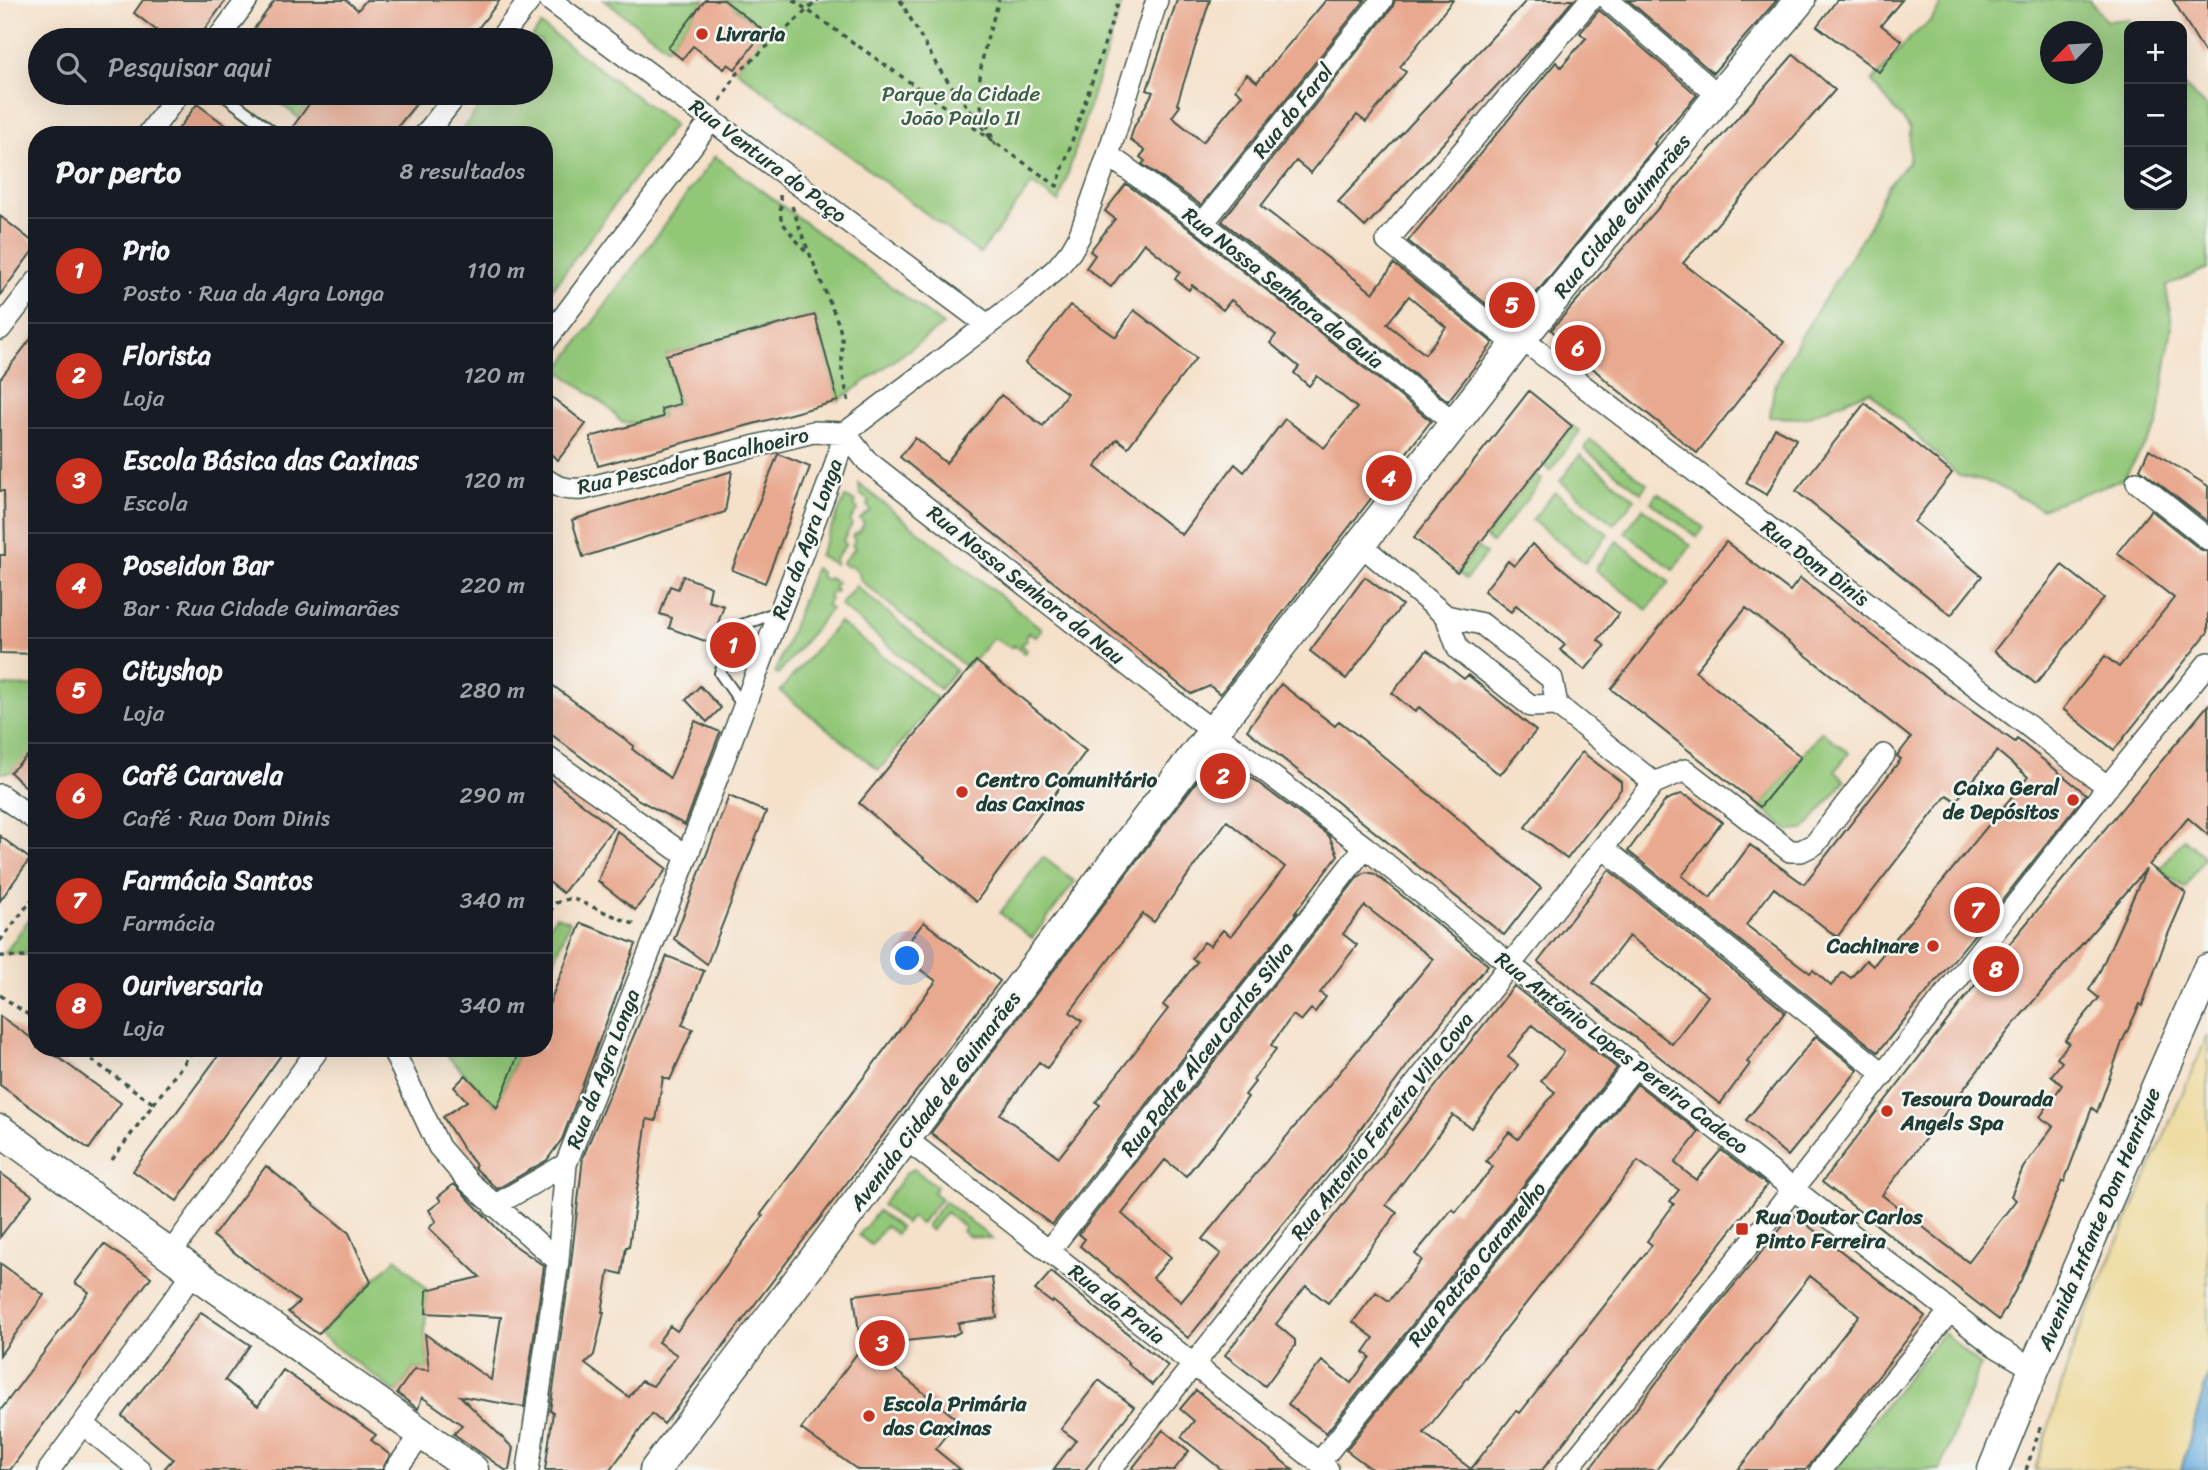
<!DOCTYPE html>
<html lang="pt">
<head>
<meta charset="utf-8">
<style>
	body { margin:0; font-family:Sriracha,sans-serif; background:#242831; color:#f1f3f6 }
	.controls { position:absolute; right:21px; top:21px; display:grid; overflow:hidden; border-radius:14px; box-shadow:0 7px 28px #0002 }
	.controls button { width:63px; height:63px; display:grid; place-items:center; padding:0; border:0; border-bottom:2px solid #363941; background:#171b24; color:#f1f3f6; font:35px sans-serif }
	.compass { position:absolute; left:2040px; top:21px; width:63px; height:63px; border-radius:50%; background:#171b24; box-shadow:0 7px 28px #0002; rotate:245deg }
	.you { position:absolute; left:908px; top:959px; width:24px; height:24px; margin:-18px; border:5px solid #fff; border-radius:50%; background:#1a73e8; box-shadow:0 0 0 10px #1a73e833 }
	.badge { display:grid; place-items:center; width:46px; height:46px; border-radius:50%; background:#c8321e; color:#fff; font-size:23px; font-weight:700 }
	.pin { position:absolute; translate:-50% -50%; border:4px solid #fff; box-shadow:0 2px 7px #0006 }
	.list { margin:0; padding:0; list-style:none }
	h2 { display:flex; justify-content:space-between; align-items:center; height:91px; margin:0; padding:0 28px; font-size:30px }
	h2 small { font-size:23px; font-weight:400; color:#9ea1a6 }
	.list li { display:grid; grid-template-columns:46px 1fr auto; gap:21px; align-items:center; box-sizing:border-box; height:105px; padding:0 28px; border-top:2px solid #363941 }
	.list b { display:block; font-size:26px; white-space:nowrap }
	.list p { margin:0; font-size:23px; white-space:nowrap; color:#9ea1a6 }
	.list em { font-size:23px; font-style:normal; color:#9ea1a6 }
	.icon { flex:none; width:38px; height:38px; fill:none; stroke:currentColor; stroke-width:2; stroke-linecap:round; stroke-linejoin:round }
	.map { position:relative; flex:none; width:2208px; height:1470px; overflow:hidden }
	.search { position:absolute; background:#171b24; box-shadow:0 7px 28px #0002; left:28px; top:28px; width:525px; height:77px; display:flex; align-items:center; gap:18px; box-sizing:border-box; padding:0 24px; border-radius:38px; color:#9ea1a6; font-size:26px }
	.panel { position:absolute; background:#171b24; box-shadow:0 7px 28px #0002; left:28px; top:126px; width:525px; height:931px; border-radius:28px }
	.map>svg:first-child { display:block }
</style>
</head>
<body>
<div class="map">
<svg width="2208" height="1470" viewBox="0 0 2208 1470">
	<rect width="100%" height="100%" fill="#f6f6f2"/>
	<filter id="ink" filterUnits="userSpaceOnUse"><feTurbulence type="fractalNoise" baseFrequency=".0143" numOctaves="2"/><feDisplacementMap in="SourceGraphic" scale="14" xChannelSelector="R" yChannelSelector="G"/><feConvolveMatrix kernelMatrix="1 2 1 2 8 2 1 2 1" color-interpolation-filters="sRGB"/></filter>
	<filter id="wash" filterUnits="userSpaceOnUse"><feTurbulence type="fractalNoise" baseFrequency=".00686" numOctaves="4" result="noise"/><feDisplacementMap in="SourceGraphic" scale="28" xChannelSelector="R" yChannelSelector="G"/><feGaussianBlur stdDeviation="1.57" result="paint"/><feColorMatrix in="noise" values="0 0 0 0 0 0 0 0 0 0 0 0 0 0 0 0 0 1.4 0 .05"/><feComposite in="paint" operator="in"/></filter>
	<g filter="url(#wash)">
		<rect width="100%" height="100%" fill="#f5e1ca"/>
		<path fill="#93c778" stroke="#598256" stroke-width="2" fill-rule="evenodd" d="M604,0h101l-37,48z
			M724,0h399l-64,202 -27,-18 -52,70 -245,-185 29,-39z
			M1944,0h40l7,3 10,-3h88l17,21 22,-2 6,7h-5v179h53v-121l26,24v160l-42,18 6,39 -14,100 -35,54 -82,30 -46,-25 -36,-8 -89,-85 -66,27 -34,-1 4,-30 25,-47 69,-112 19,-42 22,-24 1,-34 -38,-46 38,-44 21,-18zM2050,32h42v42h-42z
			M541,25l133,100 -130,175v-165h-86l32,-42h51v-53h-11z
			M267,93h43l5,3 -16,22z
			M715,156l228,169 -105,76 -23,-86 -149,40 14,49 -19,5 2,8 -18,5 7,28 -16,-26 -15,-2 -11,-13 -52,-39z
			M1572,426l8,5 -30,40 -8,-7z
			M1591,440l56,44 -6,8 -57,-43z
			M1580,455l55,44 -21,25 -54,-43z
			M1534,474l8,6 -50,63 -7,-6z
			M859,484l183,145 -6,8 -7,-5 -4,5 2,3 -6,5 6,5 -3,3 -10,-8 -3,3 -18,-10 -17,20h-2l-8,9 -105,-86 -2,-8 -9,-8 -3,2 -5,-4 13,-15 -3,-3 3,-5 -3,-3 5,-5 2,1 5,-10 -4,-4 11,-9 -4,-4 3,-4 -10,-8z
			M1555,492l53,42 -23,29 -53,-43z
			M1658,493l46,35 -7,9 -46,-35z
			M845,497l11,5 -2,3 4,4 -8,12 2,3 -9,17 3,3 -11,15v5l-16,-8z
			M1643,508l48,38 -18,24 -48,-38z
			M1617,541l52,41 -22,28 -52,-41z
			M1478,547l8,7 -20,25 -9,-7z
			M815,568l6,5 -1,3 6,4 2,-2 9,4 -4,5 4,4 -2,2 -3,-1 -3,5 2,2 -5,6 5,4 -53,65 -3,-1z
			M856,586l100,84 -16,19 -100,-84z
			M839,622l99,77 -59,71 -99,-79z
			M0,686h37v63l-27,23 -10,1z
			M1822,731l27,22 -14,18 10,10 -41,49 -15,1 -29,-24z
			M2184,839l21,18 -20,31 -25,-19z
			M1043,857l32,25 -43,56 -32,-25z
			M37,908v47l-32,-2z
			M556,916l14,5 -26,66v-54z
			M440,1048h80l-23,60z
			M914,1169l23,18 -4,5 8,7 -21,25 -9,-7 -5,7 -24,-19 25,-33z
			M945,1201l47,38 -24,-3 -6,-5 3,-3 -19,-16 -15,19 -5,-5z
			M878,1211l22,17 -4,6 -11,-8 -14,19 -12,-10z
			M397,1258l30,32 -2,44 4,36 -15,-1 -17,24 -79,-59z
			M1944,1332l36,34 -40,104h-107z"/>
		<path fill="#eeda9e" stroke="#868c69" stroke-width="2" d="M2208,1035v339l-27,96h-146l42,-134z"/>
		<path fill="#66aadb" stroke="#427488" stroke-width="2" d="M2208,1374v96h-27z"/>
		<g id="blocks">
			<path fill="#e9a98f" fill-rule="evenodd" d="M143,0h83l-29,40h-28l-35,-27z
				M275,0h71l12,10 8,-10h134l-31,40h-223z
				M705,0h19l40,31 -29,38 -7,-5 -4,5 -31,-23 -11,13 -14,-11z
				M1177,0h33l-33,104 3,2 -8,11 31,25 39,-47 -7,-6 12,-15 10,8 69,-82h39l-164,205 -59,-41 3,-3 -5,-4 5,-6 -15,-11 4,-13 19,-35 -6,-2z
				M1395,0h58l-53,67 6,5 -40,50 -9,-7 -46,58 -15,-12 -35,45 112,87 21,-29 99,79 -45,58 -226,-180 170,-213zM1409,296l37,31 -21,27 -38,-30z
				M1527,0h46l-29,35 -179,192 -27,-25z
				M1628,0h149l-64,73z
				M1837,0h65l-21,25 21,16 -23,31 -62,-46z
				M2173,0h35v58z
				M1599,10l98,85 -43,49 2,2 -145,178 -103,-83 148,-179 5,5 25,-29 -6,-5z
				M1794,54l41,36 -152,173 101,79 -87,111 -88,-70 -58,-53z
				M317,93h108l-34,42h-104z
				M197,104l42,31h-65z
				M1126,184l69,49 236,188 -211,273 -10,-8 -19,8 -291,-237 15,-19 31,25 55,-68 42,31 24,-33 -42,-30 45,-58 46,32 18,-27 62,48 -68,89 -11,-8 -22,28 87,68 53,-71 9,8 41,-53 39,29 33,-40 -40,-32 -8,10 -15,-13 5,-6 -29,-24 6,-8 -45,-35 -8,10 -31,-25 -3,5 -14,-11 5,-7 -36,-29 -33,44 -25,-19 9,-13 -5,-4 25,-32 -10,-8z
				M0,216l37,29 -37,50z
				M815,315l23,86 -240,65 -8,-29 73,-20 -2,-8 19,-5 -14,-49z
				M37,331v323l-37,-1v-98h5l-1,-64h-4v-112z
				M544,391l42,33 -28,36 -14,-11z
				M1529,391l43,35 -115,146 -43,-34z
				M1865,403l87,70 -38,49 68,54 -31,39 -155,-124z
				M1775,428l21,11 -29,56 -21,-12z
				M2149,449l59,37v36l-68,-53z
				M778,454l32,13 -45,116 -33,-13z
				M732,471l-7,41 -142,45 -11,-37z
				M2151,510l49,39 8,3v80l-94,118 -51,-41 42,-53 14,11 55,-69 -57,-45z
				M1726,542l64,49 10,-13 147,116 68,48 2,-3 69,55 -89,113 -119,145 -250,-201 38,-51 15,-6 8,3 33,25 -40,54 28,22 40,-53 54,39 97,-125 -4,-3 14,-18 -165,-130 -51,63 106,86 -41,50 -149,-118zM1997,751l31,26 -155,189 -7,-6 -15,18 -8,-6 -12,14 -18,-16 -3,3 -64,-48 28,-37 63,49 110,-142 9,6z
				M1532,544l87,70 -21,26 7,6 -20,24 -25,-20 5,-5 -49,-40 -5,7 -27,-21 24,-30 6,5z
				M2062,565l42,33 -68,86 -42,-33z
				M683,576l28,11 -3,14 16,5 -6,17 12,5 -12,28 -6,-3 4,-8 -47,-17 3,-10 -12,-4 10,-28 8,3z
				M1365,577l37,28 -56,74 -36,-28z
				M1427,650l37,29 4,-4 68,56 -36,44 -81,-68 -4,5 -23,-19z
				M976,661l110,90 -110,151 -117,-99z
				M544,679l90,67 -2,3 38,29 25,-57 25,11 -35,93 -48,-26 -93,-70z
				M1281,684l54,42 4,-5 32,25 170,142 -37,47 -257,-205z
				M700,686l21,22 -14,14 -21,-22z
				M2208,705v130l-20,-17 -39,47 37,28 -20,46 -24,67 -2,-2 -17,36 -26,72 -5,-4 -28,74 -2,-1 -41,99 -22,40 -177,-138 154,-198zM2146,869l-47,104 -10,17 10,8 -34,42 4,3 -12,15 5,4 -11,14 11,9 -22,32 13,9 -30,42 -12,28 5,4 -48,62 -86,-67 131,-170z
				M37,747v51l-27,-26z
				M1582,752l39,30v7l-54,70 -42,-32z
				M1218,753l111,83 9,19 -44,59 4,-2 -246,313 -121,-92zM1227,821l58,46 -54,69 -8,-6 -13,16 -6,-4 -12,16 5,4 -34,43 5,4 -72,93 4,3 -41,52 -59,-43 39,-52 8,6 35,-47 -12,-9 73,-98 11,8z
				M544,774l69,54 -50,65 -19,-15z
				M729,796l37,16 -59,152 -33,-25z
				M617,831l50,38 -32,41 -37,-29z
				M0,836l30,23 -30,42z
				M1609,870l176,142 -38,50 3,2 -30,40 -182,-142zM1629,936l79,60 -36,48 -79,-61z
				M1366,872l9,2 113,91 -75,93 -72,97 -153,183 -108,-92 5,-7 -6,-5 279,-357zM1365,906l68,53 -231,280 19,15 -40,48 -28,-24 18,-21 -49,-43 43,-54 21,16 25,-31 1,1 36,-49 -3,-2 10,-13 -2,-2 23,-31 -5,-4 22,-30 8,6 10,-12 4,3 11,-15 -6,-4 37,-48 -14,-11z
				M924,922l76,59 -336,443 -12,-10 -42,56h-65l8,-58 -3,-1 21,-148 12,-106 84,-201 37,15 -22,54 11,4 -23,51 -7,-3 -7,44 -9,-2 -18,128h-3l-4,27 -13,-3 -7,41h2l-10,43 -9,9 44,33 12,-16 12,5 24,-31 -19,-13 12,-16 7,5 86,-115 -2,-2 175,-233 -37,-27z
				M581,923l55,21 -74,195 -15,21 -50,29 -23,-22 2,-2 -13,-16 -20,-32 24,-16 -13,-14 12,-12 31,33 24,-60h23v-31z
				M1514,986l103,82 -291,365 -38,-29 34,-43 29,22 19,-26 -6,-5 10,-14 -21,-16 23,-30 13,9 33,-41 -7,-6 37,-45 4,3 37,-45 -7,-6 23,-29 9,7 37,-47 -14,-11 23,-29 -32,-27 -24,32 10,8 -47,63 -18,-13 -67,90 11,8 -69,90 -22,-17 -30,38 19,16v6l-30,40 -40,-31z
				M0,1016l37,26v6h8l76,55 -32,46 -89,-64z
				M1816,1036l42,34 -70,86 -42,-36z
				M224,1048h62l-109,153 -44,-30z
				M1637,1084l62,48 -24,31 21,17 25,-30 46,35 -225,285h-169l-27,-20zM1638,1161l41,29 -9,11 4,3 -27,37 5,4 -132,168 -4,-2 -45,58 -47,-36z
				M266,1166l83,67 22,49 -53,52 -30,-22 11,-10 -86,-66z
				M0,1173l32,22 -32,42z
				M454,1184l56,58 34,24 -20,141 -64,-11 53,52 -4,22h-4l-51,-36 8,-9 -40,-28 -4,12 -21,-16 17,-24 15,1 -4,-36 66,46 10,-63 -75,-4 1,-23 53,-13 -51,-49 7,-7 -7,-11 12,-9 -3,-4z
				M1793,1214l132,102 -119,154h-68l121,-155 -49,-39 -154,194h-67l112,-145z
				M104,1244l47,33 -141,193h-10v-59l89,-119 -14,-9z
				M0,1263l44,32 -44,60z
				M1051,1272l117,94 -16,19 -24,-21 1,-1 -76,-62 -1,2 -17,-13z
				M992,1278l5,40 -39,5 2,9 -8,4 -47,5 -15,25 68,54 -23,29 26,21h-103l-57,-41 60,-81 -7,-53z
				M201,1312l49,33 -25,35 33,26 25,-36 93,65 -5,5 19,15 -8,15h-219l10,-11 -51,-43z
				M1099,1380l35,27 -49,63h-32l23,-30 -15,-11z
				M1196,1390l74,61 23,19h-71l-41,-33 13,-16 -14,-12z
				M1163,1430l26,21 -15,19h-43z"/>
		</g>
	</g>
	<g filter="url(#ink)">
		<use href="#blocks" fill-opacity="0" stroke="#3f564a" stroke-width="2"/>
		<g fill="none" stroke-linecap="round" stroke-linejoin="round">
			<g stroke="#3f564a" stroke-width="14">
				<path id="lane" d="M221,93l56,42
					M744,707l-24,-34 19,-47 41,-15"/>
			</g>
			<g stroke="#3f564a" stroke-width="24">
				<path id="street" d="M550,0l436,324
					M1608,0l111,96
					M217,40l30,-40
					M499,40l31,-40
					M148,135l31,-42
					M425,135l33,-42
					M1108,155l95,68 253,201
					M1203,223l179,-223
					M0,329l37,-48
					M1522,339l586,448
					M544,343l168,-224
					M1516,345l-129,-104 203,-241
					M845,433l22,28 322,252 176,134 270,219 360,280 39,23
					M544,478c13,10 23,12 39,11l230,-57 32,1
					M2137,482l71,57
					M1361,545l85,71 36,8 70,55 5,26 97,78
					M1446,616l12,33 73,57 26,-1
					M544,755l132,94 12,5
					M0,795l37,26
					M1603,848l281,226
					M392,1048l47,99 30,35 89,79
					M906,1139l422,331
					M494,1206l72,-42
					M1049,1251l316,-404
					M170,1254l149,-206
					M83,1424l57,46
					M1319,1463l316,-397
					M49,1470l145,-198
					M395,1470l28,-37
					M528,1470l30,-209 8,-97 122,-310 145,-382 12,-39 178,-135 34,-30 14,-17 8,-14 29,-82 49,-155
					M1110,1470l544,-687 31,-13 105,81h11l14,-7 69,-89
					M1567,1470l210,-260 336,-430 95,-117
					M1821,1470l129,-159"/>
			</g>
			<g stroke="#3f564a" stroke-width="33">
				<path id="secondary" d="M0,1130l194,142 279,198
					M655,1470l536,-710 325,-415 203,-249 81,-96
					M1993,1470l41,-101 174,-400"/>
			</g>
			<path stroke="#3f564a" stroke-width="3.5" stroke-dasharray="5 5" stroke-linecap="butt" d="M793,0l264,186 62,-186
				M900,0l39,69 56,75c-6,-15 -14,-30 -15,-47 -3,-32 10,-67 19,-97
				M720,101l17,-27 81,-74
				M780,195l1,26 25,31
				M792,206l12,34 35,85 3,13v33l7,32
				M544,920l12,-17 15,-5 67,28
				M0,941l37,-48
				M0,956l37,2
				M0,995l37,26
				M75,1048l79,56
				M112,1160l83,-112
				M2026,1470l15,-45"/>
			<use href="#lane" stroke="#fff" stroke-width="10"/>
			<use href="#street" stroke="#fff" stroke-width="21"/>
			<use href="#secondary" stroke="#fff" stroke-width="30"/>
		</g>
	</g>
	<g fill="#c8321e" stroke="#f6f6f2" stroke-width="2.5">
		<circle cx="702" cy="34" r="7"/>
		<circle cx="962" cy="792" r="7"/>
		<circle cx="2073" cy="800" r="7"/>
		<circle cx="1933" cy="946" r="7"/>
		<circle cx="1887" cy="1111" r="7"/>
		<rect x="1735" y="1222" width="14" height="14" rx="3.5"/>
		<circle cx="869" cy="1416" r="7"/>
	</g>
	<g text-anchor="middle" stroke-width="5" stroke-linejoin="round" paint-order="stroke">
		<g font-size="21" font-weight="bold" fill="#1f3d34" stroke="#f6f6f2" text-anchor="start">
			<text x="716" y="41">Livraria</text>
			<text x="976" y="787">Centro Comunitário<tspan x="976" dy="24">das Caxinas</tspan></text>
			<text x="2059" y="795" text-anchor="end">Caixa Geral<tspan x="2059" dy="24">de Depósitos</tspan></text>
			<text x="1919" y="953" text-anchor="end">Cachinare</text>
			<text x="1901" y="1106">Tesoura Dourada<tspan x="1901" dy="24">Angels Spa</tspan></text>
			<text x="1756" y="1224">Rua Doutor Carlos<tspan x="1756" dy="24">Pinto Ferreira</tspan></text>
			<text x="883" y="1411">Escola Primária<tspan x="883" dy="24">das Caxinas</tspan></text>
		</g>
		<g font-size="21" fill="#3c6045" stroke="#f6f6f2">
			<text x="961" y="101">Parque da Cidade<tspan x="961" dy="24">João Paulo II</tspan></text>
		</g>
		<g font-size="21" fill="#1f3d34" stroke="#f6f6f2">
			<text transform="translate(1293 111) rotate(-51)" y="7">Rua do Farol</text>
			<text transform="translate(768 161) rotate(37)" y="7">Rua Ventura do Paço</text>
			<text transform="translate(1622 216) rotate(-51)" y="7">Rua Cidade Guimarães</text>
			<text transform="translate(1283 288) rotate(38)" y="7">Rua Nossa Senhora da Guia</text>
			<text transform="translate(693 461) rotate(-13)" y="7">Rua Pescador Bacalhoeiro</text>
			<text transform="translate(807 539) rotate(-70)" y="7">Rua da Agra Longa</text>
			<text transform="translate(1815 563) rotate(37)" y="7">Rua Dom Dinis</text>
			<text transform="translate(1026 585) rotate(38)" y="7">Rua Nossa Senhora da Nau</text>
			<text transform="translate(1207 1049) rotate(-52)" y="7">Rua Padre Alceu Carlos Silva</text>
			<text transform="translate(1622 1053) rotate(38)" y="7">Rua António Lopes Pereira Cadeco</text>
			<text transform="translate(603 1069) rotate(-69)" y="7">Rua da Agra Longa</text>
			<text transform="translate(935 1101) rotate(-53)" y="7">Avenida Cidade de Guimarães</text>
			<text transform="translate(1382 1126) rotate(-52)" y="7">Rua Antonio Ferreira Vila Cova</text>
			<text transform="translate(2099 1219) rotate(-67)" y="7">Avenida Infante Dom Henrique</text>
			<text transform="translate(1477 1264) rotate(-51)" y="7">Rua Patrão Caramelho</text>
			<text transform="translate(1117 1304) rotate(38)" y="7">Rua da Praia</text>
		</g>
	</g>
</svg>
<div class="controls">
<button>+</button>
<button>−</button>
<button><svg class="icon" aria-label="layers" viewBox="0 0 24 24"><path d="M12 4l9 5-9 5-9-5zM3 14l9 5 9-5"/></svg></button>
</div>
<svg class="compass" viewBox="-18 -18 36 36"><path d="M0-13l5 13h-10z" fill="#e53935"/><path d="M0 13l5-13h-10z" fill="#9ea1a6"/></svg>
<div class="you"></div>
<div class="pin badge" style="left:733px;top:645px">1</div>
<div class="pin badge" style="left:1223px;top:776px">2</div>
<div class="pin badge" style="left:882px;top:1343px">3</div>
<div class="pin badge" style="left:1389px;top:478px">4</div>
<div class="pin badge" style="left:1512px;top:305px">5</div>
<div class="pin badge" style="left:1578px;top:348px">6</div>
<div class="pin badge" style="left:1977px;top:910px">7</div>
<div class="pin badge" style="left:1996px;top:969px">8</div>
<div class="search"><svg class="icon" aria-label="search" viewBox="0 0 24 24"><circle cx="10" cy="10" r="6"/><path d="M15 15l6 6"/></svg>Pesquisar aqui</div>
<section class="panel">
<h2>Por perto<small>8 resultados</small></h2>
<ul class="list">
<li><span class="badge">1</span><div><b>Prio</b><p>Posto · Rua da Agra Longa</p></div><em>110 m</em></li>
<li><span class="badge">2</span><div><b>Florista</b><p>Loja</p></div><em>120 m</em></li>
<li><span class="badge">3</span><div><b>Escola Básica das Caxinas</b><p>Escola</p></div><em>120 m</em></li>
<li><span class="badge">4</span><div><b>Poseidon Bar</b><p>Bar · Rua Cidade Guimarães</p></div><em>220 m</em></li>
<li><span class="badge">5</span><div><b>Cityshop</b><p>Loja</p></div><em>280 m</em></li>
<li><span class="badge">6</span><div><b>Café Caravela</b><p>Café · Rua Dom Dinis</p></div><em>290 m</em></li>
<li><span class="badge">7</span><div><b>Farmácia Santos</b><p>Farmácia</p></div><em>340 m</em></li>
<li><span class="badge">8</span><div><b>Ouriversaria</b><p>Loja</p></div><em>340 m</em></li>
</ul>
</section>
</div>
</body>
</html>
